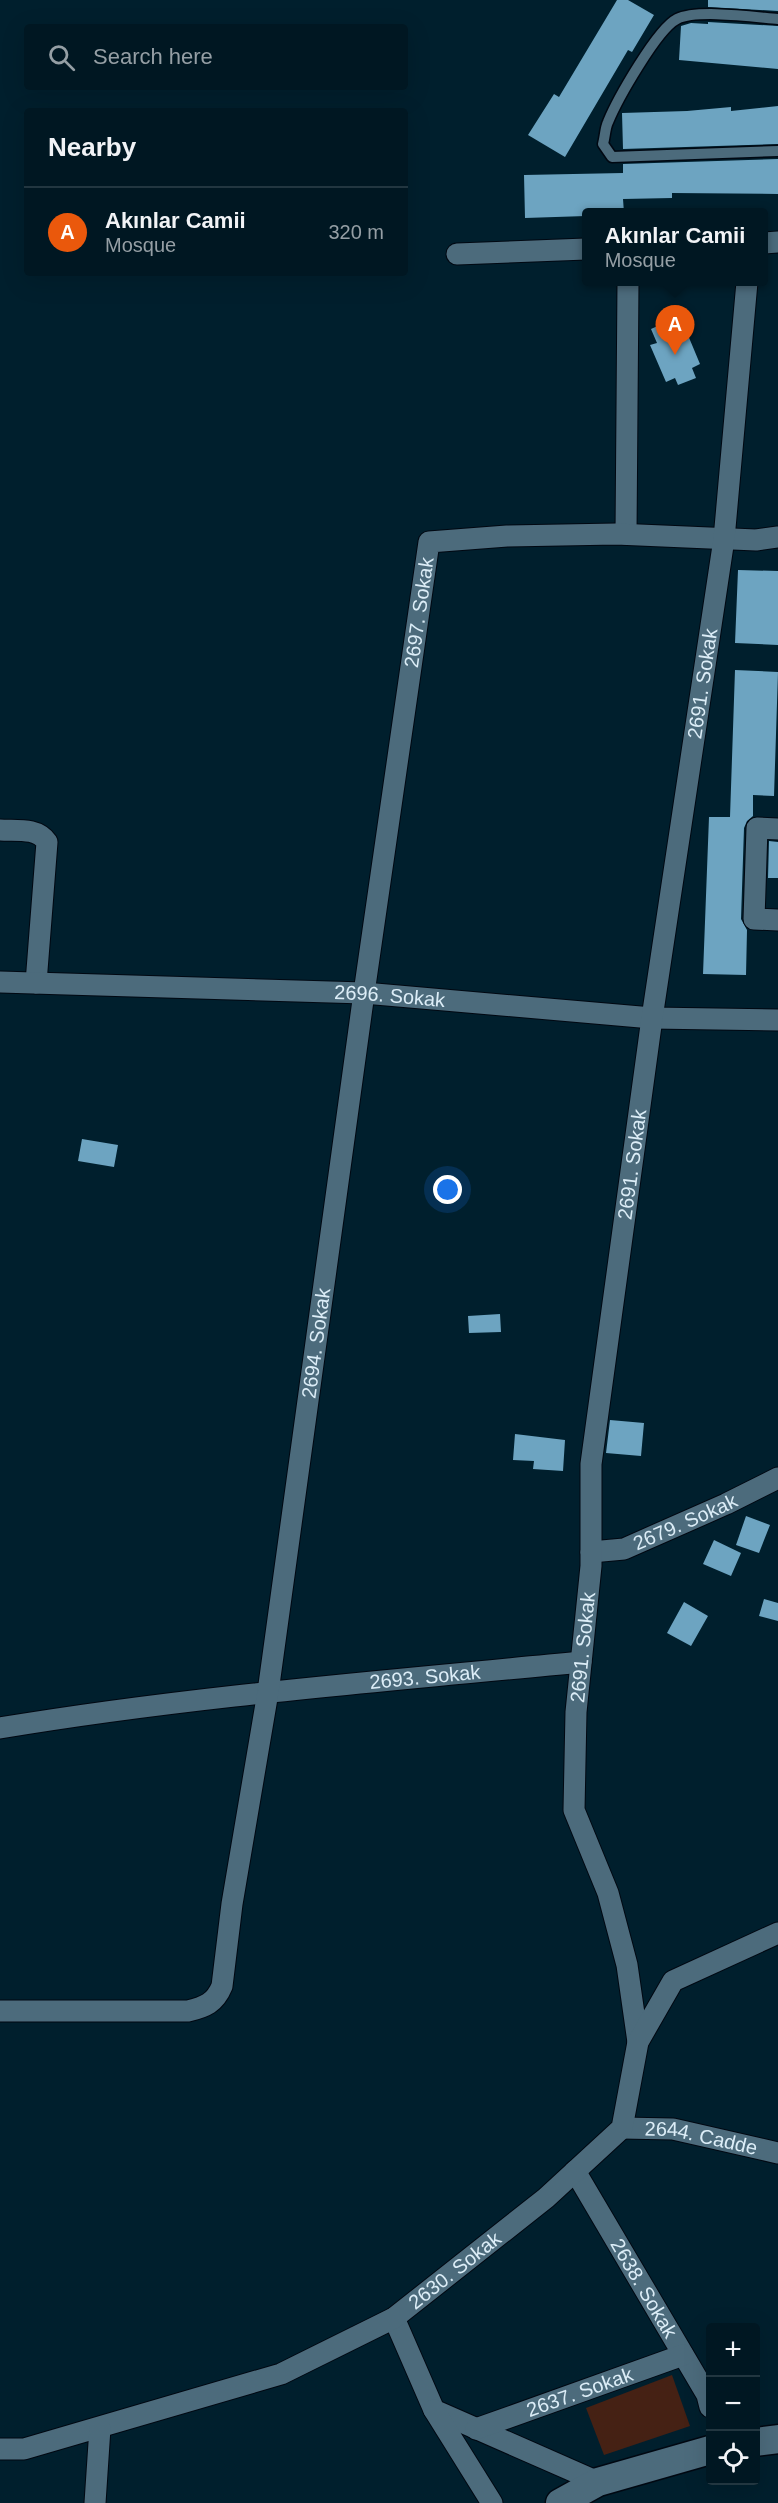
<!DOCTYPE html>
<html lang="en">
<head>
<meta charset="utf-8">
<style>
	body { margin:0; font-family:Arial,sans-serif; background:#0a202a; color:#f1f3f6 }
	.controls { position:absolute; right:18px; bottom:18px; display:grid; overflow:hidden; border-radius:6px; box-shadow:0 6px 24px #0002 }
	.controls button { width:54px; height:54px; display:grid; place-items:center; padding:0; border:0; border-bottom:2px solid #223640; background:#001722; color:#f1f3f6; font:30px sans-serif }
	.you { position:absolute; left:448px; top:1190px; width:21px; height:21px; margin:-15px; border:4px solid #fff; border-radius:50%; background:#1a73e8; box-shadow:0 0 0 9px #1a73e833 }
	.badge { display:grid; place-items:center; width:39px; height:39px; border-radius:50%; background:#ea580c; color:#fff; font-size:20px; font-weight:700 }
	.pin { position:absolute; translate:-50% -50px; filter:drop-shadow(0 2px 3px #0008) }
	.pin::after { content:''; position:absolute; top:32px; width:21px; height:18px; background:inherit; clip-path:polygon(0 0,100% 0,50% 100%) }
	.popup { position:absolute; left:582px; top:208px; width:186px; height:78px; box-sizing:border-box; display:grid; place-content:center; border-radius:6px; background:#001722; filter:drop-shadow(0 2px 4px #0005); font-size:20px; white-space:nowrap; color:#959fa5 }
	.popup b { font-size:22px; color:#f1f3f6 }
	.popup::after { content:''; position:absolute; left:50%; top:100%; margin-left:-12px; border:12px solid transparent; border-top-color:#001722 }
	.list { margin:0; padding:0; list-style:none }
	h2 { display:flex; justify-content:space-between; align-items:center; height:78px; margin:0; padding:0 24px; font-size:26px }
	h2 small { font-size:20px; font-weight:400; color:#959fa5 }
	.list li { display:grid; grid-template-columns:39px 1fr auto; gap:18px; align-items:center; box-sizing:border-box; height:90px; padding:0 24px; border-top:2px solid #223640 }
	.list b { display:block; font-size:22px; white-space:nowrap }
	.list p { margin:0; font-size:20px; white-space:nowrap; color:#959fa5 }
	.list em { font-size:20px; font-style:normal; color:#959fa5 }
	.icon { flex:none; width:33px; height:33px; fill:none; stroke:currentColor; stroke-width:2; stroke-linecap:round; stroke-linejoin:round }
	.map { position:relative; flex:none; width:778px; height:2503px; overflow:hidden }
	.search { position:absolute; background:#001722; box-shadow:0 6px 24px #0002; left:24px; top:24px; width:384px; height:66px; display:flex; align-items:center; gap:15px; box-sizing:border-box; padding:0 21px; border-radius:6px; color:#959fa5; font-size:22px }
	.panel { position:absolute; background:#001722; box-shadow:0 6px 24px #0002; left:24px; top:108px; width:384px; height:168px; border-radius:6px }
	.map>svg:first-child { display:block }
</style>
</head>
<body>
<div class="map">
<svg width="778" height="2503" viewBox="0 0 778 2503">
	<rect width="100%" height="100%" fill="#001f2d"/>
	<path fill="#452114" d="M672,2375l18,51 -86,29 -18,-47z"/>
	<path fill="#6da4c1" d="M617,0h11l26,15 -22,37 -4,-2 -63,107 -37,-22 26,-41 5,3z
		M708,0h70v11l-70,-4z
		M708,22l70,4v43l-99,-9 2,-34 10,-3 17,1z
		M778,106v38l-155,5 -1,-36 65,-2 44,-4v4z
		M778,159v35l-106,-1v5l-49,1 1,14h-38v3l-61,2 -1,-43 99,-2v-9z
		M673,319l5,12 7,-3 15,36 -8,4 4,10 -18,7 -3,-7 -9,4 -16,-37 7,-2 -6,-14z
		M738,570l40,1v74l-43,-2z
		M735,670l43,2 -4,124 -21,-1v21l-6,5 -3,7 -3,91 6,11 -1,45 -43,-1 6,-157h21z
		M769,841l9,1v36h-10z
		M82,1139l36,6 -4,22 -36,-6z
		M500,1314l1,18 -32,1 -1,-17z
		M610,1420l34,3 -3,33 -35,-3z
		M515,1434l50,6 -2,31 -30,-2 1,-8 -21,-1z
		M746,1516l24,9 -11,28 -23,-8z
		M714,1540l27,13 -10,23 -28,-12z
		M764,1599l14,4v18l-19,-5z
		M684,1602l24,14 -17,30 -24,-13z"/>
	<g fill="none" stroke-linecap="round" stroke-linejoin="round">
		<g stroke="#000812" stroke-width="13">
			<path id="service" d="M778,19c-24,-2 -81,-10 -101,0 -20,10 -60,81 -69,103 -3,6 -3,15 -5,22l9,13 166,-6"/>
		</g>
		<g stroke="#000812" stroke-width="23">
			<g id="minor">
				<path d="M764,243l14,-1"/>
				<path d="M457,254l129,-5"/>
				<path d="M626,534l2,-252"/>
				<path d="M778,829l-21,-1 -3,91 24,1"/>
				<path d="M0,830c16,1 37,-3 47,12l-11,141"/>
				<path id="s1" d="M0,982l364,11 288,25 126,2"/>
				<path id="s2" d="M591,1552l33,-3 102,-45 52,-26"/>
				<path id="s3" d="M0,1728c192,-32 387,-47 581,-66"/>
				<path id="s4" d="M0,2011h188c17,-4 27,-8 34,-25l10,-82 36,-212 96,-699 65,-451 78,-6 109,-2 140,6 22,-3"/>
				<path id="s5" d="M638,2042l-11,-77 -19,-72 -34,-83 2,-98 15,-146v-102l61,-446 72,-479 23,-257"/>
				<path id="s6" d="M622,2128l51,1 105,24"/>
				<path id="s7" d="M575,2171l132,224 3,12"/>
				<path d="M394,2318l40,92 164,72"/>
				<path d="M434,2410l58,93"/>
				<path id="s8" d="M476,2429l207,-74"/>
				<path id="s9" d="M0,2449h24l257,-75 113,-56 152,-120 76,-70 16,-86 35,-61 105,-48"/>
				<path d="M95,2503l5,-75"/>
			</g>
		</g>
		<g stroke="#000812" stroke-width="31">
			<path id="secondary" d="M756,2442l22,-3
				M560,2503l38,-21 112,-32"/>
		</g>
		<use href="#service" stroke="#4c6b7c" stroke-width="10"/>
		<use href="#minor" stroke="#4c6b7c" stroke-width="21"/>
		<use href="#secondary" stroke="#4c6b7c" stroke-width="28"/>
	</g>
	<g text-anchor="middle" stroke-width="6" stroke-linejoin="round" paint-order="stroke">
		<g font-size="20" fill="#dcedf7" stroke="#001520">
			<text dy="7" stroke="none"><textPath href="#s4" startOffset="1620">2697. Sokak</textPath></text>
			<text dy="7" stroke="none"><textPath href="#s5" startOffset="1377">2691. Sokak</textPath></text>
			<text dy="7" stroke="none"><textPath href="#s1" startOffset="390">2696. Sokak</textPath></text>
			<text dy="7" stroke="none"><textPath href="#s5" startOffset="891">2691. Sokak</textPath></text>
			<text dy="7" stroke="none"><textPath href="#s4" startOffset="882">2694. Sokak</textPath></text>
			<text dy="7" stroke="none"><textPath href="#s2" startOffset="100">2679. Sokak</textPath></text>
			<text dy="7" stroke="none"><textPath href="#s5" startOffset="405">2691. Sokak</textPath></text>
			<text dy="7" stroke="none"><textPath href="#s3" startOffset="428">2693. Sokak</textPath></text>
			<text dy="7" stroke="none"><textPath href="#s6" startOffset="80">2644. Cadde</textPath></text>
			<text dy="7" stroke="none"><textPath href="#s9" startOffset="495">2630. Sokak</textPath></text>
			<text dy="7" stroke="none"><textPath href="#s7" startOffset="136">2638. Sokak</textPath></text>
			<text dy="7" stroke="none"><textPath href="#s8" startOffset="110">2637. Sokak</textPath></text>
		</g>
	</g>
</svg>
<div class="controls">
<button>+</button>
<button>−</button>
<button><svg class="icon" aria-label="locate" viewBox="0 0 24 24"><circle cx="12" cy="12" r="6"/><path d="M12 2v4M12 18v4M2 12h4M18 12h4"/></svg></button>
</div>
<div class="you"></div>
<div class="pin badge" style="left:675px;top:355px">A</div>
<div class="popup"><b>Akınlar Camii</b>Mosque</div>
<div class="search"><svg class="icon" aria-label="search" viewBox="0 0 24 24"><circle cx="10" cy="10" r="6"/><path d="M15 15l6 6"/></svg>Search here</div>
<section class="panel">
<h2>Nearby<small></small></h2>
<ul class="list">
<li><span class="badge">A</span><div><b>Akınlar Camii</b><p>Mosque</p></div><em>320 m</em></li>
</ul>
</section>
</div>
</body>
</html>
